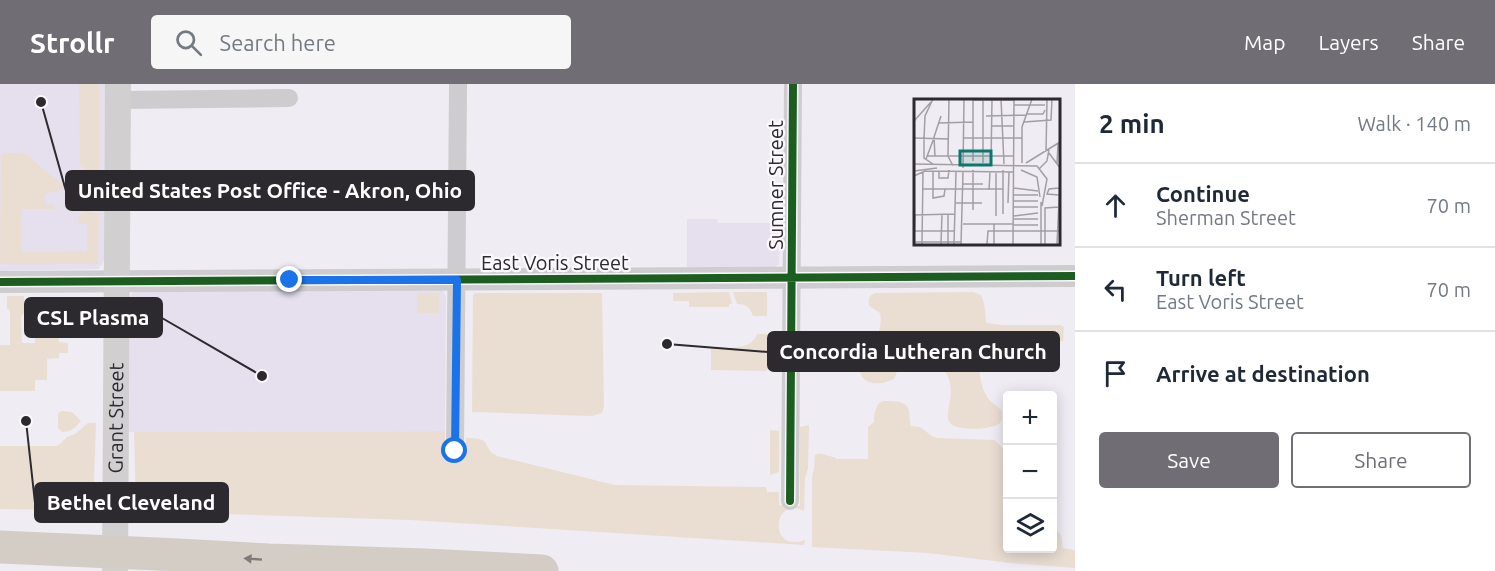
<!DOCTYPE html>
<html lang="en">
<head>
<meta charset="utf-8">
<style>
	body { margin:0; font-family:Ubuntu,sans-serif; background:#f6f6f7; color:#1f2937 }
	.controls { position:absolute; right:18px; bottom:18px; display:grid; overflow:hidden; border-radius:6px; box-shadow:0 3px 15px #0003 }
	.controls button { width:54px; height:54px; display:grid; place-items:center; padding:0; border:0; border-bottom:2px solid #e0e1e3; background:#fff; color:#1f2937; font:30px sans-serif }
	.stop { position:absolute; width:18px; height:18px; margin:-14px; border:4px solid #1a73e8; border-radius:50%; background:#fff }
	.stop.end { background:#1a73e8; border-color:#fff; box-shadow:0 2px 6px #0008 }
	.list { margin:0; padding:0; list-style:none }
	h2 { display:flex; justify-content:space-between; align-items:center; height:78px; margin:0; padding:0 24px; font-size:26px }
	h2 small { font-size:20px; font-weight:400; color:#747a83 }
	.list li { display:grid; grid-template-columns:39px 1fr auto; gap:18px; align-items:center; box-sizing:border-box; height:84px; padding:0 24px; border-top:2px solid #e0e1e3 }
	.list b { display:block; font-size:22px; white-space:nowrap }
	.list p { margin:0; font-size:20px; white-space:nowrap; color:#747a83 }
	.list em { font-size:20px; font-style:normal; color:#747a83 }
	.actions { display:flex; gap:12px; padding:18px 24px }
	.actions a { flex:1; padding:14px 0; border:2px solid #716d74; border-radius:6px; text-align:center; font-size:21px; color:#716d74 }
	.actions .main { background:#716d74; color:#fff }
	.icon { flex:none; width:33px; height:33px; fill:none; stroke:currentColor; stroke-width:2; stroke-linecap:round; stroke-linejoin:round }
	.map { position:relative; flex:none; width:1075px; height:487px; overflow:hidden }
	header { display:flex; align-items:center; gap:36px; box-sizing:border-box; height:84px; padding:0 30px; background:#716d74; color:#fff }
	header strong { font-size:28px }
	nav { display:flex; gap:33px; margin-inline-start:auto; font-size:21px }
	.search { width:420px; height:54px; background:#f6f6f7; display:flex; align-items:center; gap:15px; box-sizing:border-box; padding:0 21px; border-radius:6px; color:#747a83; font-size:22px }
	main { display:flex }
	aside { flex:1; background:#fff }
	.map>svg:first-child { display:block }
</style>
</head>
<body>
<header>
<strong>Strollr</strong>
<div class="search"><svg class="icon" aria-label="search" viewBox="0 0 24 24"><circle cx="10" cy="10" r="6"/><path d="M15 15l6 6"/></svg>Search here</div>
<nav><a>Map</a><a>Layers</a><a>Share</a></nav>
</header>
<main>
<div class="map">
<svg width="1075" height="487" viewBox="0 0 1075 487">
	<rect width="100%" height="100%" fill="#f0ecf4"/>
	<path fill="#e6dfee" d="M0,0h105l-1,176 -2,5 -4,4 -98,2z
		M687,135h30l1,4h63l-2,41 -4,3h-88z
		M443,205l3,7 -1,135 -316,1 1,-133 1,-5 4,-3z"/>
	<path fill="#eaded3" d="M79,0h20v86h-13l-6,-5z
		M5,69h14l9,2 10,10 28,22 -4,3 -18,4 2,11 8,-1 1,5h-34v43l66,-1v-27l-10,-1 2,-2 -1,-3c6,-11 13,-7 21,-3l-1,49h-98l1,-107 1,-3z
		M729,208l3,12h-3v3h-40v-6h-16v-8z
		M733,208h34v24h-14c-3,-9 -7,-12 -16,-12z
		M973,208l8,3c4,8 4,17 5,26l1,2 14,2h60l3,2 -1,14 -16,1 -36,-1v7l-29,7c-5,10 -2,30 4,40 3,6 10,10 15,15 1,4 2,9 -1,13 -7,7 -42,8 -49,1 -5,-5 -3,-12 -2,-18 7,-31 -7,-48 -38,-49 -18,-1 -11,9 -16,21 -10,7 -31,9 -35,-6 -2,-6 0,-15 0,-21l4,-3 13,-3c2,-5 1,-9 2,-14 1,-7 3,-10 1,-18l-11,-7c-1,-7 0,-11 6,-13z
		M417,209h22v20h-22z
		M475,209h127l2,113 -2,7 -10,3 -120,-4 1,-117z
		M7,212h17v17l-3,4 1,26h13v-17h23l1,16 9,1v10h-9v5l-12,1v21h-12v11h-35v-46h10v-32l-1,-4h-2z
		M757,250h10v37l-56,-1v-23c15,0 40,5 46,-13z
		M883,317c9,0 24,-1 26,10 1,6 0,9 2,15l9,1 12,9 5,2 57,2c9,7 12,12 14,24v84h44l1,-18c11,2 8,9 10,18l12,2v18l-65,-5 -82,-10 -116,-6v-69l2,-10 1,-13c8,-4 13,2 20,2l1,2h32v-32l6,-5v-7l4,-11z
		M63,327l9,1 9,9c-6,7 -10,11 -19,11l-4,-4v-13l1,-3z
		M88,339h8l-3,87 -93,-1v-63h57l4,-3 6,-6 8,-3z
		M809,341l-1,43 -3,10 -1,33c-31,-17 -37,43 1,29l-1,5 -394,-25 -274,-9 -2,-79 311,-1v22h21v-15c29,0 14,9 31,18l118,29 151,2 1,5h12v13l21,1v-79z
		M770,346l9,1v41l-9,3z"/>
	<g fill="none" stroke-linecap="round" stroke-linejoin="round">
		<path stroke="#ceccce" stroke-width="18" d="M118,16l171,-2
			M455,367l3,-367
			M790,417l3,-417"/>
		<path stroke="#ceccce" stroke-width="22" d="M0,198l1075,-6"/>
		<path stroke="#d1cfd0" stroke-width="26" id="s1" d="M115,487l3,-487"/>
		<path stroke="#d3cdc6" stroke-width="33" d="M0,463l179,8 90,5 157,5 116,6"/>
		<g stroke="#fbf8fe" stroke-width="11">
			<path id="cycleway" d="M0,198l1075,-6
				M790,417l3,-417"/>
		</g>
		<use href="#cycleway" stroke="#1b5e20" stroke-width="8"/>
	</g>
	<defs><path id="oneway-solid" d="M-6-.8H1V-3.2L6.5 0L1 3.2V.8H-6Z" transform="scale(1.5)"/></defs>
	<use fill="#807b7a" href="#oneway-solid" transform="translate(253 475) rotate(-176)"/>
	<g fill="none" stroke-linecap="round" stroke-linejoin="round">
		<path stroke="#1a73e8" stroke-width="8" d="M290,196h167l-2,171"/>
	</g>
	<g text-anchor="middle" stroke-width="4.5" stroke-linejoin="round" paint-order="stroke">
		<g font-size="20" fill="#2c292f" stroke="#fbf8fe">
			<text transform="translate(776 101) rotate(-90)" y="7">Sumner Street</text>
			<text x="555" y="186">East Voris Street</text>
			<text dy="7" stroke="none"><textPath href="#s1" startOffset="153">Grant Street</textPath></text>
		</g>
	</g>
	<g transform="translate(914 15)">
		<rect width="146" height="146" fill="#f0ecf4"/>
		<path fill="none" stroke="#a29ea5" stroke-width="1.5" d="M35,0l-1,57 5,10M59,0v62M87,0l3,65M59,1h41M100,6h31M113,15h16l2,-4M72,17l40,-1M0,22l17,-19M110,23l27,-2 1,-21M25,24l34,-1M78,27h22M0,39l35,1M50,39h58M10,40l1,-23 8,-17M10,40v19l9,6M132,53l1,-53M135,54l11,15M13,57h86M21,57l-1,-19 7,-21M12,60l8,-21M69,64v-64M108,64v-36l10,-28M112,64l34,-21M0,65l123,2 10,13 -5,27M77,65l1,-65M143,65l1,-20M49,69l1,-69M125,70l8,-8 2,-12M107,71l16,7 3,20M0,72l23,-3M19,73v26l11,-2 1,-7M25,73v6h9l1,-8M0,77l11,-5 89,1M49,85h20M100,89l24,3M9,90h80M75,91l1,-18M99,96h25M145,96l-12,-1 2,-5 10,-1M100,102h24M41,104h27M94,104l1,-31M100,108h24M59,111v-40M89,115v-44M0,116l41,-1M82,117v-43M100,117l24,-3M100,120h24M49,125h50M100,126h24M0,132h41M0,138l1,-22M0,143h47M8,145l1,-72M27,145l1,-30M34,145v-30M40,145l2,-72M47,145l2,-72M73,145l1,-13h72M80,145v-20M99,145l1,-145M127,145v-42M131,145v-36l14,-1M143,145l3,-65"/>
		<path fill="#0f766e" fill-opacity="0.15" stroke="#0f766e" stroke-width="3" d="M46,52h31v14h-31z"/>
		<rect width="146" height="146" fill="none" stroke="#2c292f" stroke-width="3"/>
	</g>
	<path fill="none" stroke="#2c292f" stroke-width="2" d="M41 18L66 107M262 292L162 234M667 260L768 268M26 337L35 419"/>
	<g fill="#2c292f" stroke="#fbf8fe" stroke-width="2">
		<circle cx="41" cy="18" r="6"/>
		<circle cx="262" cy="292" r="6"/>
		<circle cx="667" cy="260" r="6"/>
		<circle cx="26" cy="337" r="6"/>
	</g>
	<g fill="#2c292f" stroke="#2c292f" stroke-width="2">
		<rect x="66" y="87" width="408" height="39" rx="6"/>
		<rect x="25" y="214" width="137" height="39" rx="6"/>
		<rect x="768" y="248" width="291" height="39" rx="6"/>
		<rect x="35" y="399" width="193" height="39" rx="6"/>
	</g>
	<g font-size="21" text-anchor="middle" font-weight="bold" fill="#fff">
		<text x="270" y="114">United States Post Office - Akron, Ohio</text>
		<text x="93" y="241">CSL Plasma</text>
		<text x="913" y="275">Concordia Lutheran Church</text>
		<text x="131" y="426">Bethel Cleveland</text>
	</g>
</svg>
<div class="controls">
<button>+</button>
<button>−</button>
<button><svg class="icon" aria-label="layers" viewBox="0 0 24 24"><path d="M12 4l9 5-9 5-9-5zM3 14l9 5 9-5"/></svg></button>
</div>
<div class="stop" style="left:455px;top:367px"></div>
<div class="stop end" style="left:290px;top:196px"></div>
</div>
<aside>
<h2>2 min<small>Walk · 140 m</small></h2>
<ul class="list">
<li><svg class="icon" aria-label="ahead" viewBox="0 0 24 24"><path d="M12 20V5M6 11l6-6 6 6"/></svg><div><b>Continue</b><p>Sherman Street</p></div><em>70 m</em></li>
<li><svg class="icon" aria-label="left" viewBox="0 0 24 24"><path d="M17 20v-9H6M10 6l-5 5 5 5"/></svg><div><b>Turn left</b><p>East Voris Street</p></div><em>70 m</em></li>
<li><svg class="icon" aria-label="arrive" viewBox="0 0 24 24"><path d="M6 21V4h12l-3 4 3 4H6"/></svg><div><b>Arrive at destination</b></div></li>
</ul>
<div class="actions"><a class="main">Save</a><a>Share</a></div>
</aside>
</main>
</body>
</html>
